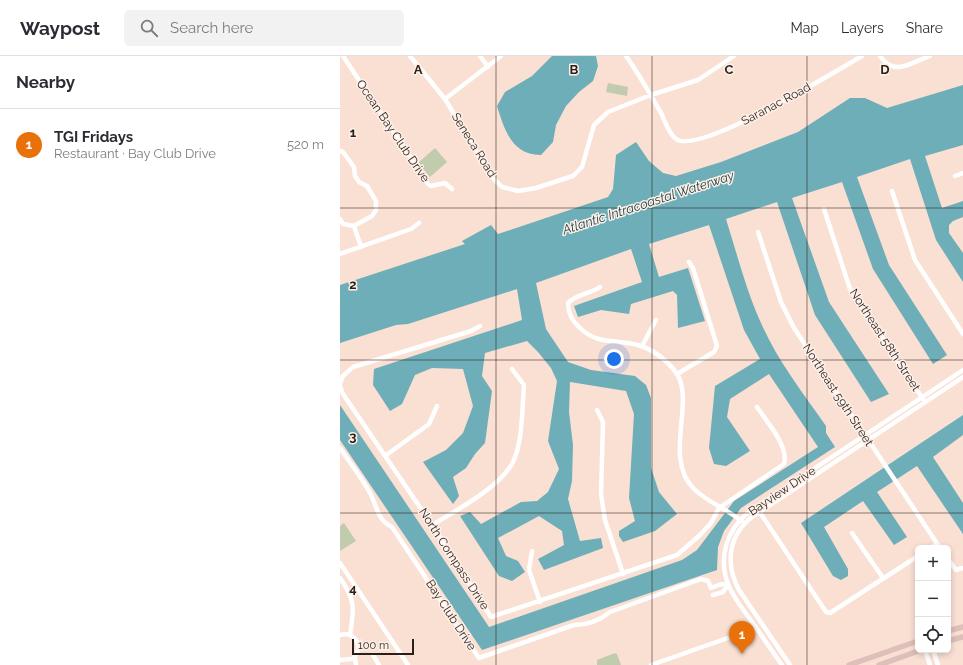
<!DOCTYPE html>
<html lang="en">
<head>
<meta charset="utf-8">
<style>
	body { margin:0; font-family:Raleway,sans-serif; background:#f2f2f3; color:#2b2b33 }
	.controls { position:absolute; right:12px; bottom:12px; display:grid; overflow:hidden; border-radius:6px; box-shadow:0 2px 6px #0003 }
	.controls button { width:36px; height:36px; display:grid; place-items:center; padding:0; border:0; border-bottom:1px solid #e1e1e2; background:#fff; color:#2b2b33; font:20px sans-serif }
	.scale { position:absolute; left:12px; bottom:10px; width:62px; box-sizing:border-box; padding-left:4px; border:2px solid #2b1f19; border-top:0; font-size:11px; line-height:14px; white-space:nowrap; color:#2b1f19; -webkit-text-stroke:3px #fdf0e9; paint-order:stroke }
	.you { position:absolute; left:274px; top:303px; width:14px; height:14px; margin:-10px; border:3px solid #fff; border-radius:50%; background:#1a73e8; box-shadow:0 0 0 6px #1a73e833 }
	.badge { display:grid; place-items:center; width:26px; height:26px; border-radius:50%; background:#db2777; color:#fff; font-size:13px; font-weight:700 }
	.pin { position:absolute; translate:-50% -33px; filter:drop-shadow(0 1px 2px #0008) }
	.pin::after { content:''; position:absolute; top:21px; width:14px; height:12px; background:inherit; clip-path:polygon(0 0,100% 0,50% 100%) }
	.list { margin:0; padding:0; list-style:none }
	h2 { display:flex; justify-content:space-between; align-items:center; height:52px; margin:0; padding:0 16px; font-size:17px }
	h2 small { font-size:13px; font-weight:400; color:#7c7c81 }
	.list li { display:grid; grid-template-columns:26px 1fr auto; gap:12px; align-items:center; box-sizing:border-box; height:72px; padding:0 16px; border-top:1px solid #e1e1e2 }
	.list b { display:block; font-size:15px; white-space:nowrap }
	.list p { margin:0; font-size:13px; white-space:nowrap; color:#7c7c81 }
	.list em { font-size:13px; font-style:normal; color:#7c7c81 }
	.icon { flex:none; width:22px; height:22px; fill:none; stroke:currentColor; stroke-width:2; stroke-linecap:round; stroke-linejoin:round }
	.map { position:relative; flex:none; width:623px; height:609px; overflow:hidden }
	header { display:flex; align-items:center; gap:24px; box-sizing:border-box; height:56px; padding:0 20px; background:#fff; border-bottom:1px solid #e1e1e2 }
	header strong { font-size:19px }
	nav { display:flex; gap:22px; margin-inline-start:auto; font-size:14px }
	.search { width:280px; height:36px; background:#f2f2f3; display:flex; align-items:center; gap:10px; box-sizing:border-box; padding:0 14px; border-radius:6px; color:#7c7c81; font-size:15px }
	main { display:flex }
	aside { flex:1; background:#fff }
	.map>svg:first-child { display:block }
</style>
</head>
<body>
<header>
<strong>Waypost</strong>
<div class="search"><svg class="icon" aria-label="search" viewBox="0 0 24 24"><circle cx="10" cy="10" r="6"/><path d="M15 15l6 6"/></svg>Search here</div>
<nav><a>Map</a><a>Layers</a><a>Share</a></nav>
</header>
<main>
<aside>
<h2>Nearby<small></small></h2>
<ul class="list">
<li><span class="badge" style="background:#e8710a">1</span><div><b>TGI Fridays</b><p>Restaurant · Bay Club Drive</p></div><em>520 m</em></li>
</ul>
</aside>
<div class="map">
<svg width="623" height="609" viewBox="0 0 623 609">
	<rect width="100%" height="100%" fill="#fadfd3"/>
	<path fill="#c1cbad" d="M268,27l20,4 -1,9 -21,-4z
		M95,92l12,14 -17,15 -12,-14z
		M4,467l12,18 -16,10v-25z
		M275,597l2,1 4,11h-24v-5z"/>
	<path fill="#6eaeb8" d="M212,0h44l2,10 -5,15 -14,11 -13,14 -10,19 -3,17 -12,13c-29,0 -36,-24 -44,-49l8,-14 27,-16z
		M623,29v60l-38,11 17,52 21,-7v16l-10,4 -4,4v8l14,20v29l-27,-42 -26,-81 -53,18 32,88 58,90 -14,9 -60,-95 -31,-87 -50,16 37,104 60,92 -18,8 -56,-87 -38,-113 -51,17c11,35 20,71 35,104 16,37 42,70 65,103v7l9,14 -94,61 -17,23 -6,16 -1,23 -235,80 -142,-210v-35l149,222 193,-67 15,-10 37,-49 84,-54 -49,-73 -39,25 -3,18 23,34 -24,15 -12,-2 -5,-16 6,-62 45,-27 -16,-29 -35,-105 -60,19 10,33 29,-9 17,53 -27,7 -1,-33 -4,-4 -42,13 -2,10 -28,-4 -23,7 -4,-11 68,-24 -11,-33 -95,34 10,46 22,33 23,8 44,6 11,9 5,13v70l8,24 18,22 -22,17 -32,11 -4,-6v-5l16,-10 -6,-23 5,-84 -8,-23 -56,-9 -1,30 4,33 -1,36 -4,18 12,42 21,-3 2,10 -59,22 -6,-11 26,-14 -2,-14 -23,-15 -41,22 8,18 12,5 7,11 -13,9 -13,-5 -39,-60 10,-4 11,12 40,-22 16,-1 11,-9 11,-23 -11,-28 9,-60 -6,-13 -13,-16 -11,-11 -42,12 -3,23 10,15 -7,52 -10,11 -9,14 -13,9 6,19 -6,8 -30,-42 23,-12 17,-17 10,-27 -10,-37 -31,-1 -17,7 -13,29 -12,7 -17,-26 1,-16 148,-49 -5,-31 -109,35 -12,1 -56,18v-58l125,-41 -3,-3 29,-16 7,9 110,-37 5,-8 3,-34 20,-13 13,19 14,12 13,3 45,-14 77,-30 52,-34h15l22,10z
		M623,359v20l-30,22 30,46v31l-46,-68 -40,26 30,45 -13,8 -31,-44 -39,26 24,42v7l-7,4 -8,-4 -32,-53z"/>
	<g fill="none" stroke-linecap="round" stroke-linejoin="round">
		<path stroke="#fff" stroke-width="4.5" d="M3,0l85,128 3,2 14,-3 7,6
			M70,0l35,43 47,78 10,10 16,4 18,-3 37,-12 9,-9 12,-42 14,-13 43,-17 47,-15 36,-24
			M140,0l8,11
			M286,0c13,18 24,38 35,57 4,8 7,20 15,26 22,17 160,-68 186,-83
			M540,0c15,21 30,7 50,0
			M105,43l56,-43
			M0,95l3,1 11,15 1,9 4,6 8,4 9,15v9l-4,6 -18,10
			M615,120l8,-3
			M552,135l23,69 48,74
			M484,153l26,80 73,110
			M0,163l3,5 11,2 7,21
			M418,176l23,70 13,26 146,220
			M0,198l71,-25 8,-6
			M260,231c-10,7 -23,7 -32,16 0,10 3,17 11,24 20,20 39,11 62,19 13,4 29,17 36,28 18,28 -14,85 17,115 15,14 32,20 48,32
			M302,290l14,-26
			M337,318l37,-22 3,-6 -24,-78 -4,-6
			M0,328l3,-8 10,-9 118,-36 9,-5
			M0,330l3,8 89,131 59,92 186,-62 23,-20 11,-12 8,-15 65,-44c5,-18 -17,-42 -27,-57
			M257,354l6,12 -2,72 4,26 18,54
			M0,392c10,15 22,30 30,45 7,13 7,27 22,34l87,131 95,-33c14,0 25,-4 36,-13l91,-33 7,2 3,7 10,-4 7,1 -5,7 -10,3
			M45,400l44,-32 8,-18
			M419,455l67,101 4,1 88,-57
			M92,469c25,-15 65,-36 80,-61 11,-20 10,-56 12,-79l-12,-16
			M512,477l31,45
			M591,492l6,-4
			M192,495l-3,19 11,32
			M608,503l8,11 7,-2
			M0,507l68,102
			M0,522c16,23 14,30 10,57
			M0,579c16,-5 25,14 12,24l-12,1
			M585,594l5,15
			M593,594l5,15
			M33,599l6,10
			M15,601l1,8
			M311,609l105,-37
			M442,609c-10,-14 -20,-29 -30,-43 -8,-12 -18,-23 -23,-36 -12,-27 -2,-57 20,-74l214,-142
			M450,609l-51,-75c-14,-26 -11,-54 13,-73l211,-140"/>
		<path stroke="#debfb9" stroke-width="5.5" d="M608,575l15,-4
			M608,585l15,-4
			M509,609l69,-24
			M539,609l42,-15"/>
	</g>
	<path fill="none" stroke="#2b1f19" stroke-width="1" stroke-opacity="0.55" d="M156,0v609M312,0v609M467,0v609M0,152h623M0,304h623M0,457h623"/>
	<g text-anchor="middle" stroke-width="3" stroke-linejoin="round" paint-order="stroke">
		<g font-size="12" fill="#2b1f19" stroke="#fdf0e9">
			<text transform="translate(436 48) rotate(-28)" y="4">Saranac Road</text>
			<text transform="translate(53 75) rotate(56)" y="4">Ocean Bay Club Drive</text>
			<text transform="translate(134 89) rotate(58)" y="4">Seneca Road</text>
			<text transform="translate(545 284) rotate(57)" y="4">Northeast 58th Street</text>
			<text transform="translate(498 339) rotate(57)" y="4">Northeast 59th Street</text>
			<text transform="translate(442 435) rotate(-34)" y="4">Bayview Drive</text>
			<text transform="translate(114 503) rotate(57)" y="4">North Compass Drive</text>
			<text transform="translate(111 559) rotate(57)" y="4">Bay Club Drive</text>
		</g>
		<g font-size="13" font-style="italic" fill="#193a3e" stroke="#fdf0e9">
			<text transform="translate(308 146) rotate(-18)" y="5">Atlantic Intracoastal Waterway</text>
		</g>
	</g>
	<g font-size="13" text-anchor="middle" font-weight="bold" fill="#2b1f19" stroke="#fdf0e9" stroke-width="3" stroke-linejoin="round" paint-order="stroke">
		<text x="78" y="18">A</text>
		<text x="234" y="18">B</text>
		<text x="389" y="18">C</text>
		<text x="545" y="18">D</text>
		<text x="13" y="81">1</text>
		<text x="13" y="233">2</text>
		<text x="13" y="385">3</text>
		<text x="13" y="537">4</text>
	</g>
</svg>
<div class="controls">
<button>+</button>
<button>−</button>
<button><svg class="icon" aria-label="locate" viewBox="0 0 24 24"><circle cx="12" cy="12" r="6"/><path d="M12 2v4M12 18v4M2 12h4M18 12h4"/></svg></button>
</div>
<div class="scale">100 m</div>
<div class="you"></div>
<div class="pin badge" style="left:402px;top:598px;background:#e8710a">1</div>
</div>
</main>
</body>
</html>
